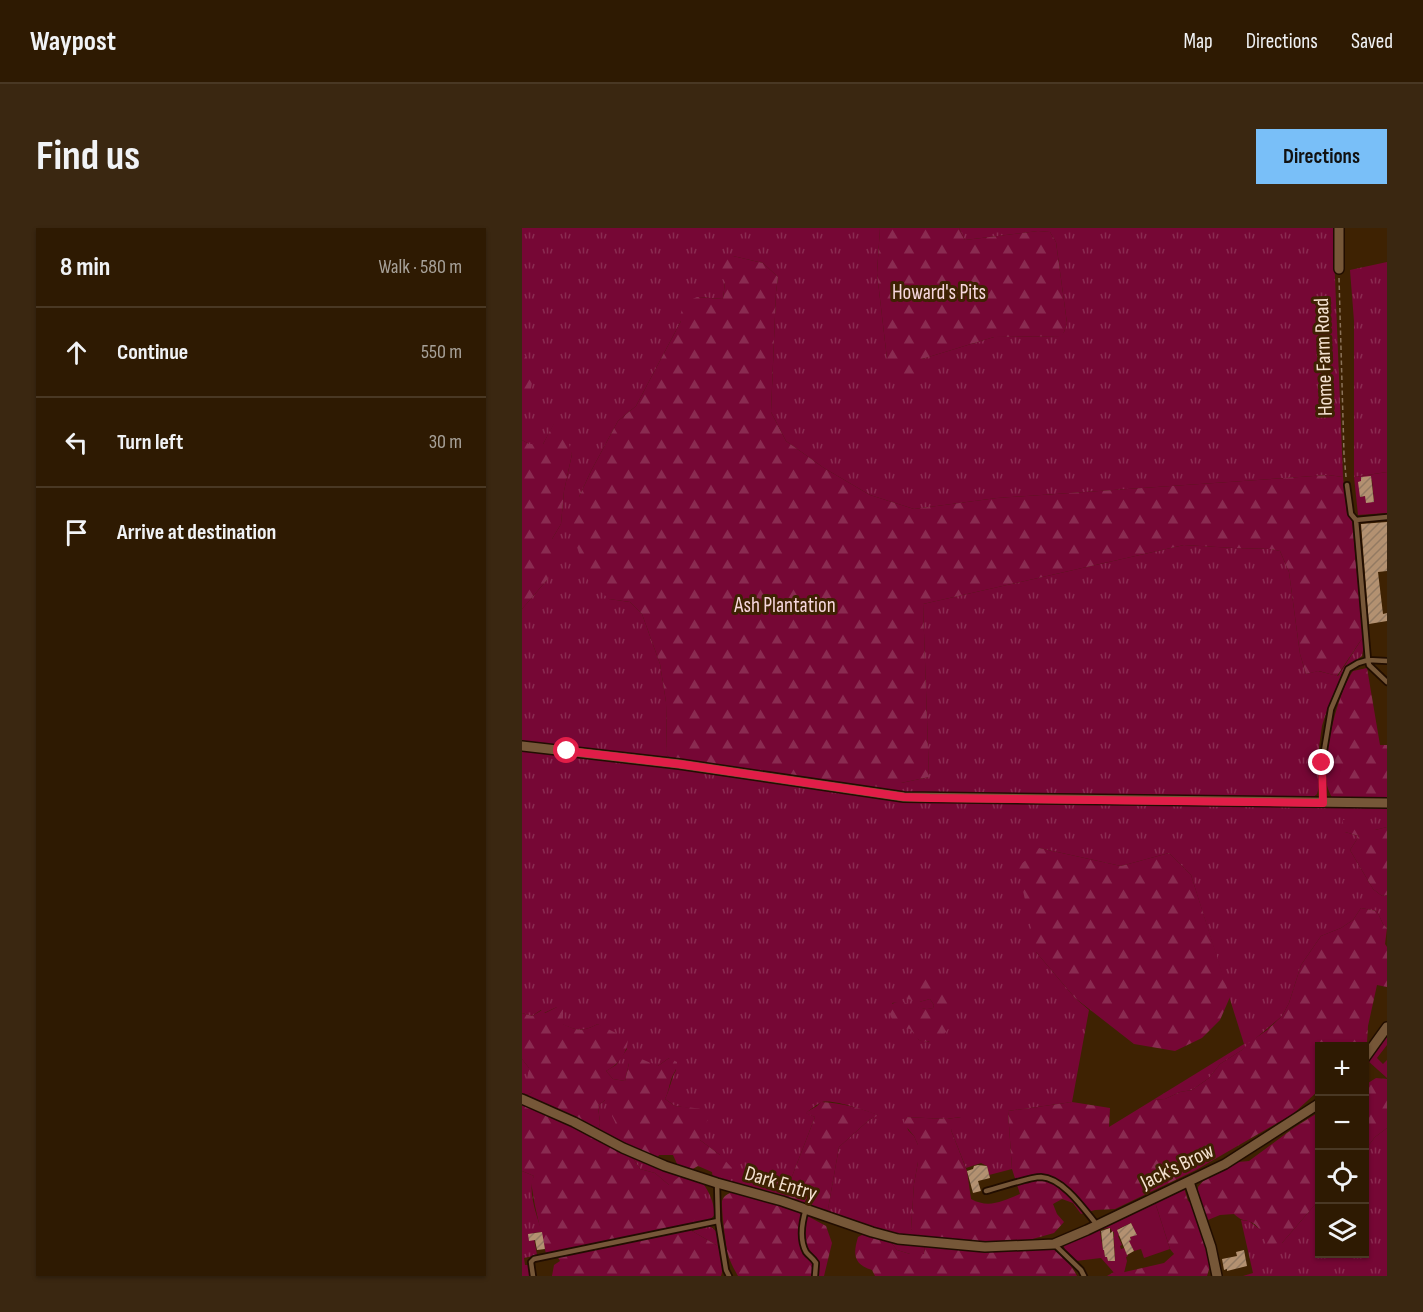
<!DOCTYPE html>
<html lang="en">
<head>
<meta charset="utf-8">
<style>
	body { margin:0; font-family:"Sofia Sans Condensed",sans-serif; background:#3a2711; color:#f1f3f6 }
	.controls { position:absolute; right:18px; bottom:18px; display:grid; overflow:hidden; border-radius:0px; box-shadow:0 2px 4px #0004 }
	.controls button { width:54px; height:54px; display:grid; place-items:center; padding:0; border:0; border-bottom:2px solid #493824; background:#2e1a02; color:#f1f3f6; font:30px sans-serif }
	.stop { position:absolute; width:18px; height:18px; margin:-14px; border:4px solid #e11d48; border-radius:50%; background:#fff }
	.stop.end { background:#e11d48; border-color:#fff; box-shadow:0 2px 6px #0008 }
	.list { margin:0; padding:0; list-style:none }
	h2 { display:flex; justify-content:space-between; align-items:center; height:78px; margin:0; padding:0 24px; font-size:26px }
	h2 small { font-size:20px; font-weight:400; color:#a7a199 }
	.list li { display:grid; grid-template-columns:39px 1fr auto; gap:18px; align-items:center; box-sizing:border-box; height:90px; padding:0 24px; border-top:2px solid #493824 }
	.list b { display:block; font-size:22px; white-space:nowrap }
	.list em { font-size:20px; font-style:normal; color:#a7a199 }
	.icon { flex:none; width:33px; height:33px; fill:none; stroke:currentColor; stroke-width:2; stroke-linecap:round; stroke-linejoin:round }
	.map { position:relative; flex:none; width:865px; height:1048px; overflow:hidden; border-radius:0px }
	header { display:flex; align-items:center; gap:36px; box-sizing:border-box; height:84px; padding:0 30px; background:#2e1a02; border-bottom:2px solid #493824 }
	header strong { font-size:28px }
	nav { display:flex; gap:33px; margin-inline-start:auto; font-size:21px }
	.intro { display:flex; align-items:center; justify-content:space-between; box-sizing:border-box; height:144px; padding:0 36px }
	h1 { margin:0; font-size:42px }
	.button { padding:15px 27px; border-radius:0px; background:#79bff8; color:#111; font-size:21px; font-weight:700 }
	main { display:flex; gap:36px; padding:0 36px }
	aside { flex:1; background:#2e1a02; border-radius:0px; box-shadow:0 2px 4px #0004 }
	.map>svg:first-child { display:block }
</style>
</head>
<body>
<header>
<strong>Waypost</strong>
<nav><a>Map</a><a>Directions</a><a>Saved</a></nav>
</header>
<div class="intro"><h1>Find us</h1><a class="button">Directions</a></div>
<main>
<aside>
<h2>8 min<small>Walk · 580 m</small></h2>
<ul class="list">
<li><svg class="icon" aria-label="ahead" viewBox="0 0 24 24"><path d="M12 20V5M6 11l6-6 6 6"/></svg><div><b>Continue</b></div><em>550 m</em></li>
<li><svg class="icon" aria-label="left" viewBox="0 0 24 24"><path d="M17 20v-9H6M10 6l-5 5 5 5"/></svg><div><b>Turn left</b></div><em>30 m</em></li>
<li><svg class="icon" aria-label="arrive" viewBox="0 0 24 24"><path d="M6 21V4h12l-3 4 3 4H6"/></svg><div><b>Arrive at destination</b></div></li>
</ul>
</aside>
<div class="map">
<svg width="865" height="1048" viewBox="0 0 865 1048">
	<defs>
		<pattern id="grass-tufts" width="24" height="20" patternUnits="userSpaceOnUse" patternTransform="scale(1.5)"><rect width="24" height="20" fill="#760735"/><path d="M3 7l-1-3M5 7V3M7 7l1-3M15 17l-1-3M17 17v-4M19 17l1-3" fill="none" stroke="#8a2b51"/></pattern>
		<pattern id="forest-firs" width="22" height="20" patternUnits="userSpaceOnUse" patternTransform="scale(1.5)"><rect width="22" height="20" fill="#760735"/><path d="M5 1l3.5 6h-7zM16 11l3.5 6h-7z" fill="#8a2b51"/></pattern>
		<pattern id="building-hatch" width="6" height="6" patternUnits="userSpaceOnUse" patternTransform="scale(1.5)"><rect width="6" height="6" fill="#b39171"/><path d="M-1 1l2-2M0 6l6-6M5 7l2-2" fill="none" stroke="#937a62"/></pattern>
	</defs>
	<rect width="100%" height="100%" fill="#3e2202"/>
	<path fill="url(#grass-tufts)" fill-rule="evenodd" d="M0,0h358l-3,45 10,86h35l72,-22 67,-1 3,-4 3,-9 -11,-81 -6,-10 -12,-1 -73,9 -6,-12h374l10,249 -15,-2 -331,23 -83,11 -44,-14 -46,-27 -38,-27 -15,-29 5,-120 2,-15 -15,-14 -30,-7 -8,26 -2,17 -25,-2 -17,24 -45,85 -18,15 -27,50 -12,26 30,102 21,3 12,12 18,50 6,38 1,53 5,6 -150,-18v-134l25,-29 5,-41 9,-15 3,-33 8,-37 -18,-30 -11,20h-14l-7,-4z
		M865,34v210l-33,5v-156l-4,-51z
		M662,317l50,3 37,1 9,2 9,21 11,82 6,20 12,-3 20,5 25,-39 1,8 -2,11 -18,13 -19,47 -3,10 -3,21v40l-2,7 -7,6 -400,-6 -85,-12 5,-1 71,2 28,-6 -6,-173z
		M0,522l159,19 223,32 483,7v19l-12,3 -30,2 14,4 -9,14 23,39 9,7 5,-1v33l-4,-4 -6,-13 -16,-3 -8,12 -12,8 -20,8 -20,29 -12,38 -7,13 -40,34 -22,14 -11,14 -17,12 -12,2 -15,7 -12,1 91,-56 -53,-169 -22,-22 -48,13 -82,-18 -3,104 39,46 14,12 -17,92 -64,9 4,58 -23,6 -2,-9 -6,-3 -15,5 -15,-38 10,-13 -15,2 -41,-2 3,13 6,6 4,9v17l-4,22 -3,45 10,7c-20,6 -80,-19 -102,-26l9,-1 11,-62 30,-27 9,-5c-12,-4 -44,-16 -56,-13 -5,2 -12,8 -16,11l9,4 -24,62 -25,14 -43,-11 -3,-27 -20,-15v-10l4,-20 -29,-4 -10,-7c5,-10 6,-20 11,-29l-7,-12 -11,8 -29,-3 -4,18 -12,-2 -7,-8 10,-6 11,-16 -29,-25c-16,8 -20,7 -36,0l1,-17h-6l-13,6 -3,-3 -9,6 -10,-3zM420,755l-13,59 -10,-2 -27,-37c14,-2 28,9 41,5l1,-3 -4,-6 -11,3z
		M0,831l7,9 8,19 -6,6 -8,3h-1z
		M83,872h10l19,49 -36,-17 2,-9 -2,-17z
		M865,900v148h-144l10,-3 -12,-53 8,1 13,10 20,12 37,-43 1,54h44l1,-104 10,-13z
		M109,927l71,27c8,11 11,19 13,32 -5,8 -14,8 -23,10l1,-2 -24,-37 -14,-12 -15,-4z
		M0,943l12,5c-7,15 3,40 8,56l-9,1 4,22 -13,3 1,7h3l3,11h-9z
		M185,999h4l6,5 1,14 -26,-15z
		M368,1013l35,4 -1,10 -14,-1 -13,-4z"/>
	<path fill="url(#forest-firs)" d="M358,0h79l6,12 73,-9 12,1 6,10 11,81 -3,9 -2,4 -68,1 -72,22 -4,14 -8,7 -12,2 -8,-9 -3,-14 -10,-86z
		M211,28l30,7 15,14 -2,15 -5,120 15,29 38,27 46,27 44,14 83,-11 331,-23 15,2 4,37 5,7 11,116 -26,39 -18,-5 -13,3 -6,-20 -11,-82 -9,-21 -9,-2 -37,-1 -50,-3 -261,59 6,173 -28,6 -7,6 -64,-8 -5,1 -153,-21 -5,-6 -1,-53 -6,-38 -18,-50 -12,-12 -21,-3 -21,-19 -14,-42 -1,-13 6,-28 12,-26 27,-50 18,-15 45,-85 -1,-5 4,-13 13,-6 26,2 2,-17 -5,-8 2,-12z
		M0,124c15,16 12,39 0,56z
		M32,195h7l3,5 8,26 -8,37 -3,33 -9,15 3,16 -8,25 -25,29v-169l7,4h14z
		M845,440l13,77h7v53l-54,1c-4,-7 -7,-13 -7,-22 -2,-26 12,-85 27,-106z
		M835,590l18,12 12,-3v68l-5,1 -9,-7 -23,-39 9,-14 -14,-4 -4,-6 2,-6z
		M517,620l82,18 48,-13 22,22 39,122 -10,23 -18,18 -27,13 -41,-7 -59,-46 -39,-46 -18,-85z
		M839,680l16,3 6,13 4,4 -2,16 2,3v40l-10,-2 -9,41 -1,17 -3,3h-44l-1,44 -26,24 -97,56 -81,39 -20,1 -14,4 -8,-11 -11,-4 -9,5 4,10 7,8 -10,11 -25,7 -22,3 -51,-3 3,8 18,4 75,-4c11,8 19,16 25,28h-202l-3,-6c-19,-6 -19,-16 -14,-33l8,-4 24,8 7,9 13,4h14l1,-9 4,-6 -14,-6 -4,-4 3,-45 4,-22v-17l-4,-9 -10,-12 1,-7 41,2 16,-2 -2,9 -9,4 16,41 4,28c18,10 32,2 49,-5l-8,-25 -4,-58 64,-9 38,6 -1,19 44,-27 12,-1 15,-7 12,-2 17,-12 11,-14 22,-14 8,-8 17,-12 15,-14 7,-13 12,-38 20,-29 20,-8 12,-8z
		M397,745c5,0 10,0 14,2 23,13 29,56 0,66 -4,1 -10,1 -14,-1 -3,-2 -6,-8 -9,-11 -5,-1 -10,-2 -14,-5 -5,-4 -11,-18 -2,-21 11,-5 26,9 39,5l1,-3 -4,-6 -11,3 -11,-3 -2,-5 7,-19z
		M35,779h6v17c15,7 19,8 35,0l30,15c-1,15 -9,25 -22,32l7,8 12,2 4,-18 10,-5 19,8 11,-8 8,4c0,7 -2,9 -5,15 -3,7 -3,15 -7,22l10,7 29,3 4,11 -8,10v10l20,15 12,13 -1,12 -8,2 -10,-3 -1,-7 -14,-6 -16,9 -9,-20h-14l-3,6 -6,6 -7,-3v-13l-9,-2 -8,-5 -14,-28 3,-16h-10l-7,6 2,17 -4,16 35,16 9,14 15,4 14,12 10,-8 16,2 9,16 -1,10 -10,17 -1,9 26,15 6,19 -3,11h-169l2,-11 6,-4 -3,-5 -6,1 -5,-3 -11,-48 -4,-24 3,-6 -12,-5v-74l9,-4 5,-6 -9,-8 2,-11 -7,-9v-46l10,3 10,-6 3,3z
		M854,850l11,1v49l-12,9 -10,13v-65z
		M299,874c21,1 39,6 58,13l-10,5 -30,27 -11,62 -9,1 -53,-17 12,-16 13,2 24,-62 -10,-4 12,-7z
		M797,884v88l-37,43 -15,2c-4,-10 -8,-21 -19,-24 -8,-2 -7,-1 -14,-7l-14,1 -17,7 10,34 -6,20h-100l7,-4 2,2 48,-11 10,-9 -4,-5 -15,-47 29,-14 4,13 5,3 4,-8 1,-9 5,-6 35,-19 11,-1 46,-34z
		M215,962l63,22 26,14 6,17 -8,33h-86c-4,-7 -8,-14 -10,-22 -2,-5 -7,-49 -6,-53 2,-7 9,-8 15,-11z"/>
	<path fill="#760735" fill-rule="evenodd" d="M865,244v41l-29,2 -4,-38zM850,252l2,22 -9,-6 -5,1 -1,-15z
		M865,805v12l-10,13 6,6 4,-4v18l-19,-17z
		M633,974l15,47 -26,9 -3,-9 -7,2 -6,-10 3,-1 -1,-3 6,-3 -5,-11 -13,6 2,6 -2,1 4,9 -2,1 1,3 3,-1 4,8 -2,1 1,4 -3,12 -8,2 -15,-17 -25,3c-5,-5 -15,-10 -11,-18zM587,1000l2,1 1,3h2v5h-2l2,3 1,21h-7l-1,-4h-2l-1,-7h-1l-3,-19 2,-2z"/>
	<path fill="url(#building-hatch)" d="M849,248l3,26 -8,1 -1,-7 -5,1 -2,-15 3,-1v-4z
		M865,294v49l-9,1 5,42 4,-1v8l-18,3 -8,-100z
		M456,937l9,1 3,12 -12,3 3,10 -8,2 -6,-22 6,-2 1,-3z
		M609,995l6,12 -7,2 1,3 -2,1 5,10 -7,4 -10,-25z
		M588,1000v5l3,-2 2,30h-7l-1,-4h-2l-1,-7h-1l-2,-19z
		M20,1004l3,17 -8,1 -2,-10 -6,1 -1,-7z
		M722,1022l3,16 -20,5v-2l-3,1 -2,-11 15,-3 -1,-4z"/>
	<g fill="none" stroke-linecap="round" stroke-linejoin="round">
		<g stroke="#210d00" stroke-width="8">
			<path id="service" d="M825,257l4,29 5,6 31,-3
				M834,292l12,140 19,1
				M801,575l-1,-40 9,-54 17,-40 10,-6 10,-3 1,5 18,17
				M195,955l1,38 8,49 3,6
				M464,963c13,-3 43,-14 55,-14 22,1 43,32 56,48
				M284,981c-4,13 -7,30 0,43 3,4 7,6 10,11l-1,13
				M532,1016l27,26 3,6
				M11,1048l-2,-14 3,-3 184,-38"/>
		</g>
		<g stroke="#210d00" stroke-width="12">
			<path id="minor" d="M817,0v41
				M0,518l157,18 225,33 483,6
				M842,831l23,-32
				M0,871l52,23 49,26 42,18 52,17 65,18 90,31 26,7 87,8 69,-3 33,-14 138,-66 95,-61
				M667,954l22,65 6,29"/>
		</g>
		<path stroke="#8b7359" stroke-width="1.5" stroke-dasharray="4.5 3" stroke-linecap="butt" d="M817,50l5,176 2,23"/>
		<use href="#service" stroke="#765738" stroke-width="4.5"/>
		<use href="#minor" stroke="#765738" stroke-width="9"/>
	</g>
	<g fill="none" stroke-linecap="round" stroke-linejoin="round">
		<path stroke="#e11d48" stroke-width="8" d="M45,523l112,13 225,33 26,1 393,5 -1,-40"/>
	</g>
	<g text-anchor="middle" stroke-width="6" stroke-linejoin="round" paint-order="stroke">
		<g font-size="21" fill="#f6d7dd" stroke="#3e2202">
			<text x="417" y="71">Howard's Pits</text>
			<text x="263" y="384">Ash Plantation</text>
		</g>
		<g font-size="21" fill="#f4e1d0" stroke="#3e2202">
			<text transform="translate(801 129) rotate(-92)" y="7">Home Farm Road</text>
			<text transform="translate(655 938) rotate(-26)" y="7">Jack's Brow</text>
			<text transform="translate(259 955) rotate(17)" y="7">Dark Entry</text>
		</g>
	</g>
</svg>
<div class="controls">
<button>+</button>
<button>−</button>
<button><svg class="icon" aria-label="locate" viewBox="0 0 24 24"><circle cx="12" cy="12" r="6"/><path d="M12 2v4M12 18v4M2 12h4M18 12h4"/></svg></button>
<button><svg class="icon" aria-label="layers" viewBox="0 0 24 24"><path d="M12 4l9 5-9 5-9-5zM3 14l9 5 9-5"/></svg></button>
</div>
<div class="stop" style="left:45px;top:523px"></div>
<div class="stop end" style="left:800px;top:535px"></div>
</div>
</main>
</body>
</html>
